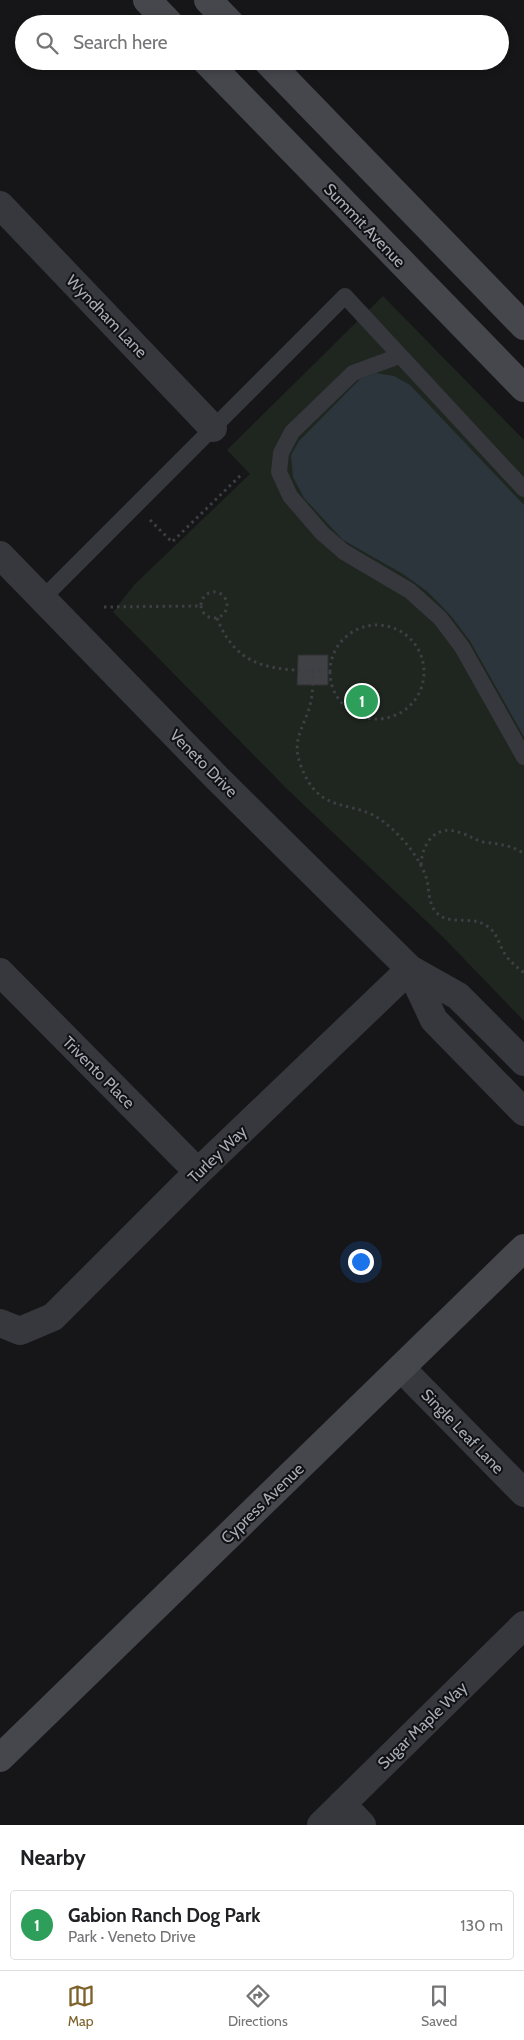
<!DOCTYPE html>
<html lang="en">
<head>
<meta charset="utf-8">
<style>
	body { margin:0; font-family:Cabin,sans-serif; background:#f6f6f6; color:#202124 }
	.you { position:absolute; left:360px; top:1261px; width:18px; height:18px; margin:-12px; border:4px solid #fff; border-radius:50%; background:#1a73e8; box-shadow:0 0 0 8px #1a73e833 }
	.badge { display:grid; place-items:center; width:32px; height:32px; border-radius:50%; background:#7e622b; color:#fff; font-size:16px; font-weight:700 }
	.pin { position:absolute; translate:-50% -50%; border:2px solid #fff; box-shadow:0 1px 5px #0006 }
	.list { margin:0; padding:0; list-style:none }
	h2 { display:flex; justify-content:space-between; align-items:center; height:65px; margin:0; padding:0 20px; font-size:21px }
	h2 small { font-size:16px; font-weight:400; color:#757577 }
	.list li { display:grid; grid-template-columns:32px 1fr auto; gap:15px; align-items:center; box-sizing:border-box; height:70px; margin:0 10px 10px; padding:0 10px; border:1px solid #e0e0e0; border-radius:5px }
	.list b { display:block; font-size:19px; white-space:nowrap }
	.list p { margin:0; font-size:16px; white-space:nowrap; color:#757577 }
	.list em { font-size:16px; font-style:normal; color:#757577 }
	.icon { flex:none; width:28px; height:28px; fill:none; stroke:currentColor; stroke-width:2; stroke-linecap:round; stroke-linejoin:round }
	.map { position:relative; flex:none; width:524px; height:1825px; overflow:hidden }
	.search { position:absolute; background:#fff; box-shadow:0 2px 8px #0003; left:15px; right:15px; top:15px; height:55px; display:flex; align-items:center; gap:12px; box-sizing:border-box; padding:0 18px; border-radius:28px; color:#757577; font-size:19px }
	.sheet { height:145px; background:#fff }
	nav { display:flex; justify-content:space-around; align-items:center; box-sizing:border-box; height:70px; border-top:1px solid #e0e0e0; background:#fff; font-size:14px; color:#757577 }
	nav a { display:grid; justify-items:center; gap:2px }
	nav .on { color:#7e622b }
	.map>svg:first-child { display:block }
</style>
</head>
<body>
<div class="map">
<svg width="524" height="1825" viewBox="0 0 524 1825">
	<rect width="100%" height="100%" fill="#161618"/>
	<path fill="#1e261f" d="M383,296l141,144v581l-82,-85 -155,-147 -174,-177 21,-27 116,-111 -23,-24z"/>
	<path fill="#2c353c" d="M376,373l18,3 16,9 114,120v232l-54,-96 -19,-25 -23,-24 -25,-18 -60,-34 -39,-42 -11,-21 -2,-22 8,-14 61,-62z"/>
	<path fill="#404145" stroke="#303034" d="M298,655h30v30h-31z"/>
	<g fill="none" stroke-linecap="round" stroke-linejoin="round">
		<path stroke="#3d3f44" stroke-width="3" stroke-dasharray="2.5 4" stroke-linecap="butt" d="M150,520l22,22 71,-69
			M201 605a13 13 0 1 1 26 0a13 13 0 1 1-26 0Z
			M104,607l97,-1
			M217,618c21,55 63,52 113,53
			M330 672a47 47 0 1 1 94 0a47 47 0 1 1-94 0Z
			M313,670c0,10 0,21 -2,31 -5,25 -21,37 -10,65 19,52 53,31 84,57 17,13 34,34 41,54 4,12 1,26 11,36 12,13 35,2 50,13 10,6 12,19 18,28 5,8 12,13 19,19
			M421,865c1,-22 15,-42 40,-32 8,2 14,7 22,9 15,2 29,3 41,12"/>
		<path stroke="#37383d" stroke-width="16" d="M399,356l-46,17 -61,59 -11,21 -2,19 11,24 32,37 22,19 66,39 30,27 22,29 62,110
			M43,598l302,-302 179,193"/>
		<path stroke="#37383d" stroke-width="28" d="M0,205l213,223
			M0,555l217,223 193,191 48,27 66,66
			M410,969l24,51 90,92
			M0,972l198,200
			M0,1323l20,8 33,-14 145,-145 212,-203
			M401,1368l123,125
			M342,1804l20,21
			M321,1825l203,-200"/>
		<path stroke="#45474d" stroke-width="28" d="M147,0l23,24
			M208,0l23,24
			M206,61l318,327
			M267,61l257,265
			M0,1758l524,-510"/>
	</g>
	<g text-anchor="middle" stroke-width="4" stroke-linejoin="round" paint-order="stroke">
		<g font-size="16" fill="#a8adb8" stroke="#111113">
			<text transform="translate(365 225) rotate(46)" y="6">Summit Avenue</text>
			<text transform="translate(107 316) rotate(46)" y="6">Wyndham Lane</text>
			<text transform="translate(204 763) rotate(45)" y="6">Veneto Drive</text>
			<text transform="translate(99 1072) rotate(45)" y="6">Trivento Place</text>
			<text transform="translate(217 1154) rotate(-44)" y="6">Turley Way</text>
			<text transform="translate(463 1431) rotate(46)" y="6">Single Leaf Lane</text>
			<text transform="translate(262 1503) rotate(-44)" y="6">Cypress Avenue</text>
			<text transform="translate(422 1725) rotate(-44)" y="6">Sugar Maple Way</text>
		</g>
	</g>
</svg>
<div class="you"></div>
<div class="pin badge" style="left:362px;top:701px;background:#2e9e5b">1</div>
<div class="search"><svg class="icon" aria-label="search" viewBox="0 0 24 24"><circle cx="10" cy="10" r="6"/><path d="M15 15l6 6"/></svg>Search here</div>
</div>
<section class="sheet">
<h2>Nearby<small></small></h2>
<ul class="list">
<li><span class="badge" style="background:#2e9e5b">1</span><div><b>Gabion Ranch Dog Park</b><p>Park · Veneto Drive</p></div><em>130 m</em></li>
</ul>
</section>
<nav>
<a class="on"><svg class="icon" aria-label="map" viewBox="0 0 24 24"><path d="M3 6l6-2 6 2 6-2v14l-6 2-6-2-6 2zM9 4v14M15 6v14"/></svg>Map</a>
<a><svg class="icon" aria-label="directions" viewBox="0 0 24 24"><path d="M12 3l9 9-9 9-9-9zM9 14v-3h6M13 9l2 2-2 2"/></svg>Directions</a>
<a><svg class="icon" aria-label="saved" viewBox="0 0 24 24"><path d="M7 4h10v16l-5-4-5 4z"/></svg>Saved</a>
</nav>
</body>
</html>
